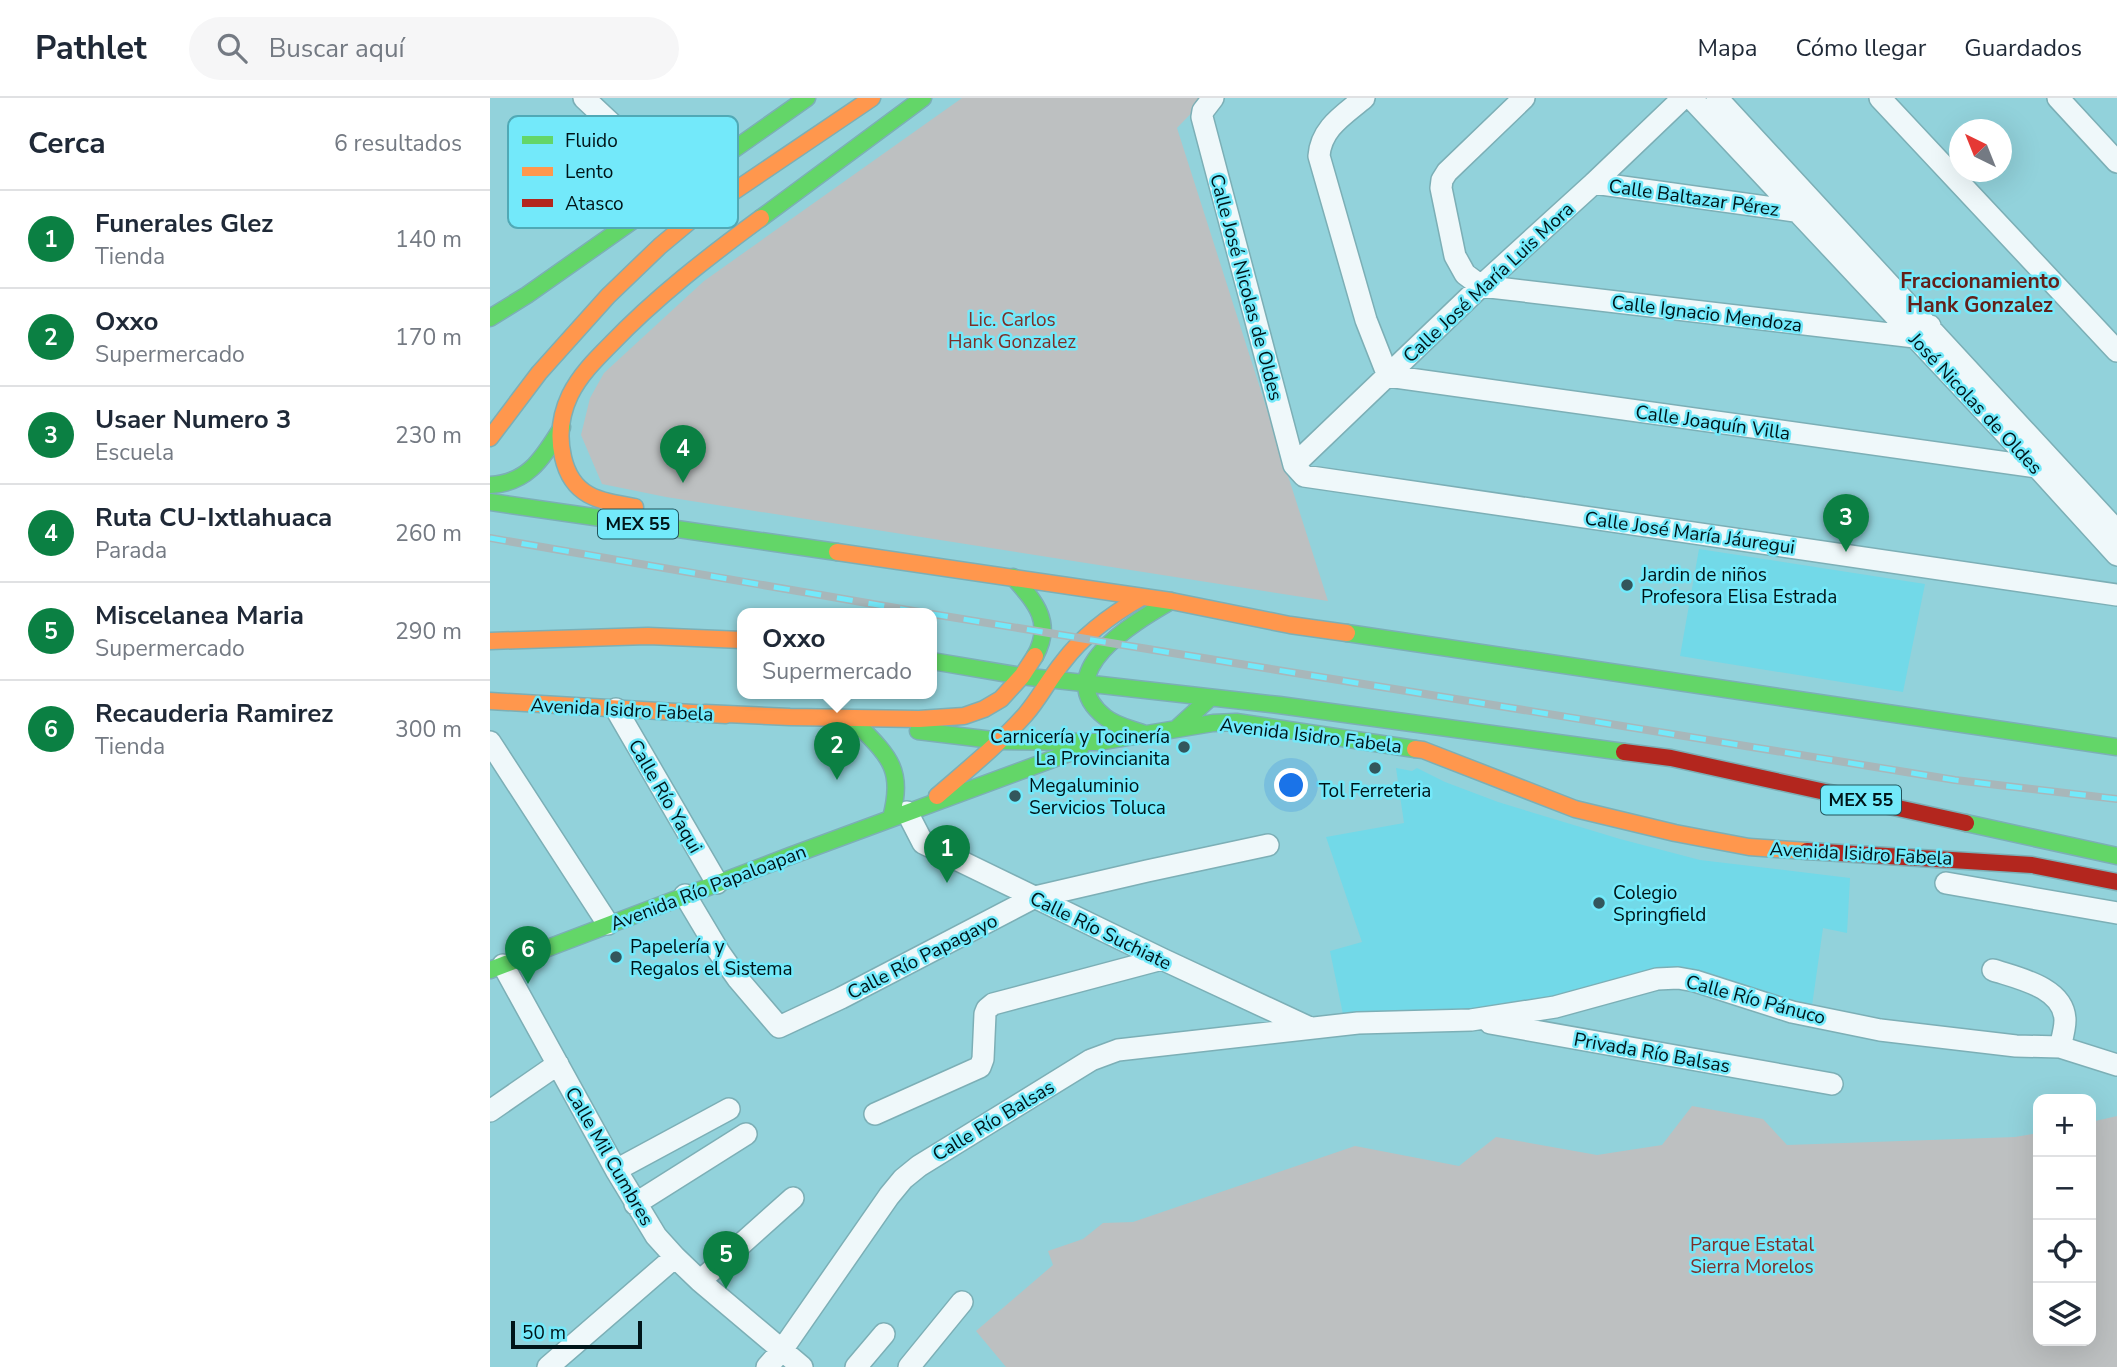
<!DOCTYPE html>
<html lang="es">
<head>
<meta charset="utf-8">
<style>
	body { margin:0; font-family:"Nunito Sans",sans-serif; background:#f6f6f7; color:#1f2937 }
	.controls { position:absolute; right:21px; bottom:21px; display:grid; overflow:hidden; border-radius:14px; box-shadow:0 7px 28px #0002 }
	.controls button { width:63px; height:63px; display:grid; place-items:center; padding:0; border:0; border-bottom:2px solid #e0e1e3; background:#fff; color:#1f2937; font:35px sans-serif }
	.compass { position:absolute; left:1459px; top:21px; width:63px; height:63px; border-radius:50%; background:#fff; box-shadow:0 7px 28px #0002; rotate:317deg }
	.scale { position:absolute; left:21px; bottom:18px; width:131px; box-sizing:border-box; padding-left:7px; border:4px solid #001418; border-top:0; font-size:19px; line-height:24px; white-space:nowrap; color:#001418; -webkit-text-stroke:5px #73e9fa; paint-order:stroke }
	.you { position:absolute; left:802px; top:688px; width:24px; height:24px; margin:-18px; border:5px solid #fff; border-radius:50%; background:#1a73e8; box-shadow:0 0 0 10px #1a73e833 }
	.badge { display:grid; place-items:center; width:46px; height:46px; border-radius:50%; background:#0b8043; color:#fff; font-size:23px; font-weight:700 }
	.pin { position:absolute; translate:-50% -58px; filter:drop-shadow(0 2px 4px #0008) }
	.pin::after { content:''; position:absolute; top:37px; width:24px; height:21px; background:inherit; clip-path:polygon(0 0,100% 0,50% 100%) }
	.popup { position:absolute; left:247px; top:510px; width:200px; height:91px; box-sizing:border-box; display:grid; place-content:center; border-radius:14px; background:#fff; filter:drop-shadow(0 2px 5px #0005); font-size:23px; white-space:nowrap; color:#747a83 }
	.popup b { font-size:26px; color:#1f2937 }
	.popup::after { content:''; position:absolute; left:50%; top:100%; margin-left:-14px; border:14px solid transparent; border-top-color:#fff }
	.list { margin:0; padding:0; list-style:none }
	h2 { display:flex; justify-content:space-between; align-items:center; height:91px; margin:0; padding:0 28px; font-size:30px }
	h2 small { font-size:23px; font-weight:400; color:#747a83 }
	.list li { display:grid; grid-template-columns:46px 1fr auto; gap:21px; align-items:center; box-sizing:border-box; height:98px; padding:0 28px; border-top:2px solid #e0e1e3 }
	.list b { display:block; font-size:26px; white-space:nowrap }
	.list p { margin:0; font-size:23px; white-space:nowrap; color:#747a83 }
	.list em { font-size:23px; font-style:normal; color:#747a83 }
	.icon { flex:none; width:38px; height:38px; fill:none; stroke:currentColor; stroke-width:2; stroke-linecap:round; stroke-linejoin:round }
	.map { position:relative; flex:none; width:1627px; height:1269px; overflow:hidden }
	header { display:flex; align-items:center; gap:42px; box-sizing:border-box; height:98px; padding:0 35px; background:#fff; border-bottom:2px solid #e0e1e3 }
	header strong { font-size:33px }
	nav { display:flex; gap:38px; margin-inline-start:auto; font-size:24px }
	.search { width:490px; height:63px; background:#f6f6f7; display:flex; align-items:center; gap:18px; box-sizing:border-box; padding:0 24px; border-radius:38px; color:#747a83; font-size:26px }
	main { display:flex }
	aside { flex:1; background:#fff }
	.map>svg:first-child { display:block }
</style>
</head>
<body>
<header>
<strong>Pathlet</strong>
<div class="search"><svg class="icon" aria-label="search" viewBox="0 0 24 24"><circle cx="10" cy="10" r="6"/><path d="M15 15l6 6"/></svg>Buscar aquí</div>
<nav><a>Mapa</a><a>Cómo llegar</a><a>Guardados</a></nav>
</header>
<main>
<aside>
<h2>Cerca<small>6 resultados</small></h2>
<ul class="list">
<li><span class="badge">1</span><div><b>Funerales Glez</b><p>Tienda</p></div><em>140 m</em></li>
<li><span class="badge">2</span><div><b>Oxxo</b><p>Supermercado</p></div><em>170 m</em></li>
<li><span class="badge">3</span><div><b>Usaer Numero 3</b><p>Escuela</p></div><em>230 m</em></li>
<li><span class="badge">4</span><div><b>Ruta CU-Ixtlahuaca</b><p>Parada</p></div><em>260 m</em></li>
<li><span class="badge">5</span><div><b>Miscelanea Maria</b><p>Supermercado</p></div><em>290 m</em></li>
<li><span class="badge">6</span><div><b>Recauderia Ramirez</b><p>Tienda</p></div><em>300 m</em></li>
</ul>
</aside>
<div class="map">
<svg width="1627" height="1269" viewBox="0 0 1627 1269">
	<rect width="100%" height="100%" fill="#92d2db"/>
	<path fill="#72d9e8" d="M1209,451l226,35 -22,108 -223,-36z
		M906,670l16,3 5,-3 28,14 53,20 122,37 80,21 150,18 -3,55 -24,-5 -11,78 -145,-36 -141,34 -179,30 -17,-83 32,-9 -36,-105 78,-14z"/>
	<path fill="#bdc0c1" d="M472,0h244l-29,30 151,473 -662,-104 -64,-13 -21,-49 9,-37 14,-25 100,-92z
		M1202,1008l71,13 24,26 228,-8 23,-4v208h53v-219l26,-6v251h-1111l-30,-36 77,-66 -5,-14 35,-12 20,-16 30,-1 222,-76 104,20 37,-29 101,18 65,-10z"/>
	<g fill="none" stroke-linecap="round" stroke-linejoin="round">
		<g stroke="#7cafb6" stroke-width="24">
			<path id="street" d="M94,0l95,89
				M723,0l-10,13 -1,6 92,348 10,11 813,119
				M874,0c-20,17 -43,30 -45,58l47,164 22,56 649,91
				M1034,0l-77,74 -5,8 -1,8 14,68 10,18 16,12 434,51 15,-11
				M1201,0l346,369 80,88
				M1227,0l400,433
				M1390,0l237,253
				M1568,0l59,64
				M1104,85l201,28
				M804,367l187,-179 113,-103 89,-85
				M126,611l101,174
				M0,644l118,182
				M417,714l16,31 239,116 148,69
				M1456,785l171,30
				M195,797l34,57 19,27 41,48 62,-29 194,-101 112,-26 121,-26
				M13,867l113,205 40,66 19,21 25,24 102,86
				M1503,872c24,8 71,17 72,50 0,9 -3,19 -5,27
				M1000,925l342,61
				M0,1013l68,-47
				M385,1016l105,-47 3,-8 2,-45 2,-5 6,-5 169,-45
				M126,1072l113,-61
				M145,1106l111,-70
				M210,1183l93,-83
				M58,1269l127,-110
				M277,1269l15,-17 107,-154 14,-17 16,-13 172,-106 27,-10 240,-27 113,-3 84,-13 102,-28 21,-1 17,3 97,31 88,18 136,16 44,1 57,18
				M366,1269l28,-33
				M419,1269l53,-65"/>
		</g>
		<g stroke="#7cafb6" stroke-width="19">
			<path id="fast" d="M271,120l162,-120
				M0,220l37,-23 280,-197
				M0,387c39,-2 53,-28 72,-58
				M0,404l347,50
				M523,479c22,25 41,45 22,79
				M857,535l770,114
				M442,563l89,15 258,29 345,47
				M367,626c33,33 47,46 34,94
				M686,631l33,-30
				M428,633l83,10 97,1 115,-19 23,-1 179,27
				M655,636c-13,-5 -29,-8 -40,-17 -57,-45 30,-95 66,-116
				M1476,725l151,33
				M0,872l300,-114 290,-107"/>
		</g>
		<g stroke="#7cafb6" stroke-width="19">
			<path id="slow" d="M0,340l49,-65 69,-77 52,-50 30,-25 182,-123
				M145,409c-36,-6 -63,-10 -72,-50 -5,-21 -2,-43 7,-62 10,-20 25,-35 40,-50 46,-48 98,-88 151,-127
				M347,454l334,49 119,24 57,8
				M0,543l158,-5 94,4
				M0,603l236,14
				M215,615l85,4 129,2 45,-3 20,-7 17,-10 21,-23 13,-20
				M925,651l8,1 152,59 100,24 74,14 58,4
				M447,698c30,-26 61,-51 88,-81 14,-16 24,-36 38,-53 21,-28 49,-48 79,-65"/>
		</g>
		<g stroke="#7cafb6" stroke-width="19">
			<path id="jam" d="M1134,654l47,6 295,65
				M1317,753l225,14 85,17"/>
		</g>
		<use href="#street" stroke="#eff8fa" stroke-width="21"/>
		<use href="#fast" stroke="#63d668" stroke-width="16"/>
		<use href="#slow" stroke="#ff974d" stroke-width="16"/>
		<use href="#jam" stroke="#b3261e" stroke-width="16"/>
		<g stroke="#a8b7ba" stroke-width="8">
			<path id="rail" d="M0,440l441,76
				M442,516l1023,166 162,19"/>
		</g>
		<use href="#rail" stroke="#73e9fa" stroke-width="5" stroke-dasharray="16" stroke-linecap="butt"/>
	</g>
	<g fill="#33565c" stroke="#73e9fa" stroke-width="2.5">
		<circle cx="1137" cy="487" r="7"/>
		<circle cx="694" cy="649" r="7"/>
		<circle cx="885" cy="670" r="7"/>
		<circle cx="525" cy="698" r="7"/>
		<circle cx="1109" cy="805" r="7"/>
		<circle cx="126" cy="859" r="7"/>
	</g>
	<g text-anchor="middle" stroke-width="5" stroke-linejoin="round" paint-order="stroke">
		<g fill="#73e9fa" stroke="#22545c" stroke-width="2">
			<rect x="108" y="411.5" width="80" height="29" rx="5"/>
			<rect x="1331" y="687.5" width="80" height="29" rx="5"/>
		</g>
		<g font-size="18" font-weight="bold" fill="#001418">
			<text x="148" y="432">MEX 55</text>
			<text x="1371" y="708">MEX 55</text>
		</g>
		<g font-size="19" fill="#001418" stroke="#73e9fa">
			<text transform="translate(1204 99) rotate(8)" y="7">Calle Baltazar Pérez</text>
			<text transform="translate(998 184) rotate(-43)" y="7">Calle José María Luis Mora</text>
			<text transform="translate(757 189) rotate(75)" y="7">Calle José Nicolas de Oldes</text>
			<text transform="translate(1217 215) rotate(7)" y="7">Calle Ignacio Mendoza</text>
			<text transform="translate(1486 305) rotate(47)" y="7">José Nicolas de Oldes</text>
			<text transform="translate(1223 324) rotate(8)" y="7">Calle Joaquín Villa</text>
			<text transform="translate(1200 434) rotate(8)" y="7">Calle José María Jáuregui</text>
			<text transform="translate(132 611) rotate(3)" y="7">Avenida Isidro Fabela</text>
			<text transform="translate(821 637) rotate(7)" y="7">Avenida Isidro Fabela</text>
			<text transform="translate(176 698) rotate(60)" y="7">Calle Río Yaqui</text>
			<text transform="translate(1371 755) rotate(3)" y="7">Avenida Isidro Fabela</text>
			<text transform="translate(218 789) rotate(-21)" y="7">Avenida Río Papaloapan</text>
			<text transform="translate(611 832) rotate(26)" y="7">Calle Río Suchiate</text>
			<text transform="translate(432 858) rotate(-27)" y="7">Calle Río Papagayo</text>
			<text transform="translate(1266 901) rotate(15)" y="7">Calle Río Pánuco</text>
			<text transform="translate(1162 954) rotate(10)" y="7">Privada Río Balsas</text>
			<text transform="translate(503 1022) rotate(-31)" y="7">Calle Río Balsas</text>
			<text transform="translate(120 1058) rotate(60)" y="7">Calle Mil Cumbres</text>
		</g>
		<g font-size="19" fill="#7f2f28" stroke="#73e9fa">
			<text x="522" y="228">Lic. Carlos<tspan x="522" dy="22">Hank Gonzalez</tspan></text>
			<text x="1262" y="1153">Parque Estatal<tspan x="1262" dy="22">Sierra Morelos</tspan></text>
		</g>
		<g font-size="19" fill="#001418" stroke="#73e9fa" text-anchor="start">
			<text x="1151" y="483">Jardin de niños<tspan x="1151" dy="22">Profesora Elisa Estrada</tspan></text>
			<text x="680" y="645" text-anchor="end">Carnicería y Tocinería<tspan x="680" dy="22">La Provincianita</tspan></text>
			<text x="539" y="694">Megaluminio<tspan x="539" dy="22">Servicios Toluca</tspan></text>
			<text x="885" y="699" text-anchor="middle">Tol Ferreteria</text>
			<text x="1123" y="801">Colegio<tspan x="1123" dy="22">Springfield</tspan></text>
			<text x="140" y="855">Papelería y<tspan x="140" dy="22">Regalos el Sistema</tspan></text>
		</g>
		<g font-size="21" font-weight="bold" fill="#64201a" stroke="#73e9fa">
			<text x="1490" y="190">Fraccionamiento<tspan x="1490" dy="24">Hank Gonzalez</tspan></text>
		</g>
	</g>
	<rect x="18" y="18" width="230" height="112" rx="10" fill="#73e9fa" stroke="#50a9b6" stroke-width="2"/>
	<rect x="32" y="38" width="31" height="8" fill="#63d668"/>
	<rect x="32" y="69" width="31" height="9" fill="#ff974d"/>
	<rect x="32" y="101" width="31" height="8" fill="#b3261e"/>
	<g font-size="19" fill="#001418">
		<text x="75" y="49">Fluido</text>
		<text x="75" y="80">Lento</text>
		<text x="75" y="112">Atasco</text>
	</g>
</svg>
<div class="controls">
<button>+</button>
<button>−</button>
<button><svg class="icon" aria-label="locate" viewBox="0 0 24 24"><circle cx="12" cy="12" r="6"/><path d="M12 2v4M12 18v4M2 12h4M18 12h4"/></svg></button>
<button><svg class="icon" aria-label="layers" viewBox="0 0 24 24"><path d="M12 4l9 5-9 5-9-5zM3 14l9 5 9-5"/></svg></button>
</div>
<svg class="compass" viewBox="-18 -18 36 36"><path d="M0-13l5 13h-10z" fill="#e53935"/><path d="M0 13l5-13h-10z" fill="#747a83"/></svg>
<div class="scale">50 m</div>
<div class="you"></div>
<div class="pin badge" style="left:457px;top:785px">1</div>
<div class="pin badge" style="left:347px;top:682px">2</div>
<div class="popup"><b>Oxxo</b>Supermercado</div>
<div class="pin badge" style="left:1356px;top:454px">3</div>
<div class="pin badge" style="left:193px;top:385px">4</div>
<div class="pin badge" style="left:236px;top:1191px">5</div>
<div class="pin badge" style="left:38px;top:886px">6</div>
</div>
</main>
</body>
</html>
